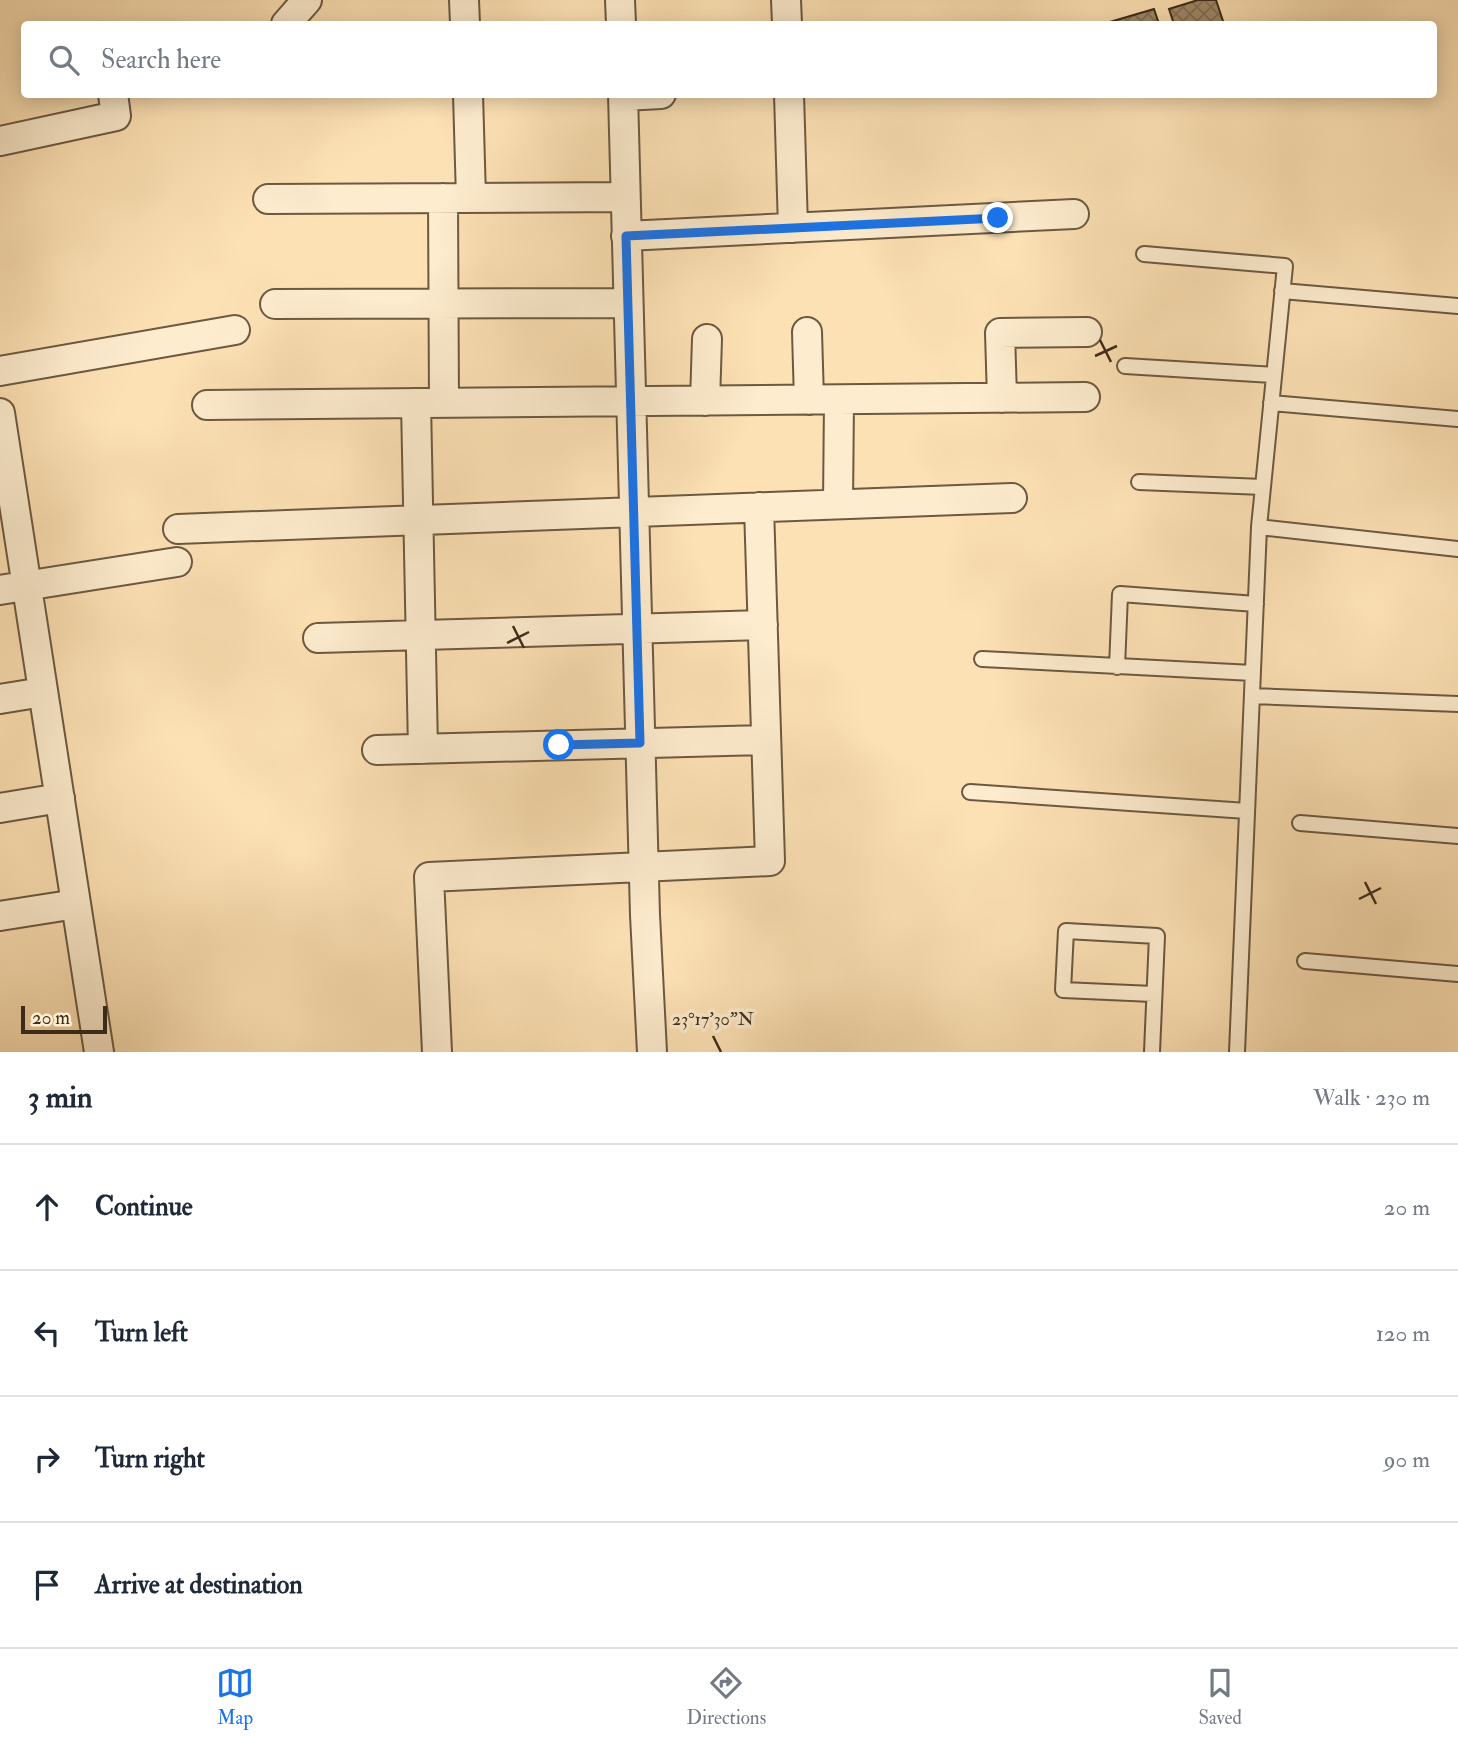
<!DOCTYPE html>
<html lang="en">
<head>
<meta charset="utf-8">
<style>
	body { margin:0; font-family:"IM FELL Double Pica",serif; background:#f6f6f7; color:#1f2937 }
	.scale { position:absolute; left:21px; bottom:18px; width:86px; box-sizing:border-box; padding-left:7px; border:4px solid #3d2c19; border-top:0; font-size:19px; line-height:24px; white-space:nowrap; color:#3d2c19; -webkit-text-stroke:5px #fdecce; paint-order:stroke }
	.stop { position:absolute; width:21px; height:21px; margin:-16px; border:5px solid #1a73e8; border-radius:50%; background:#fff }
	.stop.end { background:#1a73e8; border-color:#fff; box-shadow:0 2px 7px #0008 }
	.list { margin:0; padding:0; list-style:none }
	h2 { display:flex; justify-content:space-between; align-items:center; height:91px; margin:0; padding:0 28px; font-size:30px }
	h2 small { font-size:23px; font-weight:400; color:#747a83 }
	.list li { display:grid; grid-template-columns:46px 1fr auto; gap:21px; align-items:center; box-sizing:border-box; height:126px; padding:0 28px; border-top:2px solid #e0e1e3 }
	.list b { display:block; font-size:26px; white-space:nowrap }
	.list em { font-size:23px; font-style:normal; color:#747a83 }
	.icon { flex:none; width:38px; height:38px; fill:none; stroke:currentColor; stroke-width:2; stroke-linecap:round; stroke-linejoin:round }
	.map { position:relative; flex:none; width:1458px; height:1052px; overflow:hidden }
	.search { position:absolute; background:#fff; box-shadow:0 4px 18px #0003; left:21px; right:21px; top:21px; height:77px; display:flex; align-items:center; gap:18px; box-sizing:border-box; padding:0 24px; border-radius:7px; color:#747a83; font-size:26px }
	.sheet { height:595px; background:#fff }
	nav { display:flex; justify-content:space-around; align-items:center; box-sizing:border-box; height:98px; border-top:2px solid #e0e1e3; background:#fff; font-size:19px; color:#747a83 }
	nav a { display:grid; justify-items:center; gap:4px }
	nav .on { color:#1a73e8 }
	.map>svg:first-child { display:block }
</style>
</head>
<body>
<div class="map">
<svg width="1458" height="1052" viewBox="0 0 1458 1052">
	<defs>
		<pattern id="building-cross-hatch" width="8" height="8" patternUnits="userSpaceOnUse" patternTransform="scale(1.75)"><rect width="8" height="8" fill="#a08a6a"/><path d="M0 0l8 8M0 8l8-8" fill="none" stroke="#847156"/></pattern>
	</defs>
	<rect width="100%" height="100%" fill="#fce1b4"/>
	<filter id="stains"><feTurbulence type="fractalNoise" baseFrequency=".00286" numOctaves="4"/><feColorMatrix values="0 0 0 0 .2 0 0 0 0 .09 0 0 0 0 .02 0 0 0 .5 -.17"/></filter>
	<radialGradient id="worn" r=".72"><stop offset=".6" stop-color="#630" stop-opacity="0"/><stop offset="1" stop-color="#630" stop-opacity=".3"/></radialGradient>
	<path fill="url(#building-cross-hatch)" stroke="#3d2c19" stroke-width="2" d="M1198,0h18l8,24h-50l-5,-15z
		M1154,9l5,15h-56z"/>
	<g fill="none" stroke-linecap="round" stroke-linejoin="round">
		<g stroke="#6d5940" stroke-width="18">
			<path id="lane" d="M1144,254l141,12 -26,261 -22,525
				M1282,291l176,15
				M1125,366l149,9
				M1271,403l187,16
				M1139,482l124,5
				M1259,527l199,22
				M982,659l271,14
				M1117,667l3,-73 136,10
				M1252,696l206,8
				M970,792l277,19
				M1300,823l158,13
				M1305,961l153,13
				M1152,1052l5,-116 -91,-5 -3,59 90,4"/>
		</g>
		<g stroke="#6d5940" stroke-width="32">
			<path id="street" d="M464,0l1,24
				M620,0l1,24
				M786,0l1,24
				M286,24l21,-24
				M468,94l3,104
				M623,94l22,821 7,137
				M789,94l4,134
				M623,96l38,-2
				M0,141l116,-25 -3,-22
				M443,198l1,205
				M268,199l357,-2
				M626,236l448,-22
				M275,304l353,-1
				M807,332l2,68
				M0,371l235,-41
				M1002,398l-2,-65 87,-1
				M705,401l2,-62
				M416,403l7,346
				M207,405l878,-8
				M0,413l99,639
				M838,504l1,-104
				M178,529l834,-31
				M0,590l177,-28
				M318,638l445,-13
				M0,699l43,-7
				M377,750l389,-10
				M0,808l60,-10
				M0,916l76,-12
				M437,1052l-8,-175 341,-16 -11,-354"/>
		</g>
		<use href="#lane" stroke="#fdecce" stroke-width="14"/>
		<use href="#street" stroke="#fdecce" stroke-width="28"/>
	</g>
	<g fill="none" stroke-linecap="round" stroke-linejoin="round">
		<path stroke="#1a73e8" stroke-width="9" d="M559,745l81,-2 -14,-507 372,-18"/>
	</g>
	<path fill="none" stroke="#3d2c19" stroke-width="2.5" d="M1100,340l11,22M1095,356l22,-10M513,626l11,22M507,643l22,-11M1365,882l11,22M1359,899l22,-11M713,1036l8,16"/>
	<g font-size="18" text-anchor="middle" fill="#3d2c19" stroke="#fdecce" stroke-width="7" stroke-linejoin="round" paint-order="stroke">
		<text x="713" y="1025">23°17'30"N</text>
	</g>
	<rect width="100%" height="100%" filter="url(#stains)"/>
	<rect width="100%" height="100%" fill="url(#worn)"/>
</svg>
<div class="scale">20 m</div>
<div class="stop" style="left:559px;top:745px"></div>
<div class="stop end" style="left:998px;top:218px"></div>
<div class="search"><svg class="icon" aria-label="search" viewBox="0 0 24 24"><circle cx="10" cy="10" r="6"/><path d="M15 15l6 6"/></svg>Search here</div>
</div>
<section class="sheet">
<h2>3 min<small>Walk · 230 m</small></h2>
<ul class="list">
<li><svg class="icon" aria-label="ahead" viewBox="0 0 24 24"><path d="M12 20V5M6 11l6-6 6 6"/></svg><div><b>Continue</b></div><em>20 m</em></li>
<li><svg class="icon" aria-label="left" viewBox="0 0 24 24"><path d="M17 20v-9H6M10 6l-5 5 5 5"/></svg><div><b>Turn left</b></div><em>120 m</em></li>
<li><svg class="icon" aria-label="right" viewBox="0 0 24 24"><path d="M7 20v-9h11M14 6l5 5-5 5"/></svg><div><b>Turn right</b></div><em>90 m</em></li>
<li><svg class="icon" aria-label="arrive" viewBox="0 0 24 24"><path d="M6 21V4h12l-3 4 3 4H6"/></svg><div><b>Arrive at destination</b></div></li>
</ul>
</section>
<nav>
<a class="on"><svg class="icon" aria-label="map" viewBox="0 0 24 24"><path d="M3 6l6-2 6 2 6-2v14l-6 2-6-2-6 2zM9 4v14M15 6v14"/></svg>Map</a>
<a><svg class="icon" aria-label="directions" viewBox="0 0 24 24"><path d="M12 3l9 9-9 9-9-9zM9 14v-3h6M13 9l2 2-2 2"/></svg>Directions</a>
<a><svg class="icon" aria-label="saved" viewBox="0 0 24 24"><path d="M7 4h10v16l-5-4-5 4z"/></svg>Saved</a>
</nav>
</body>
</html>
